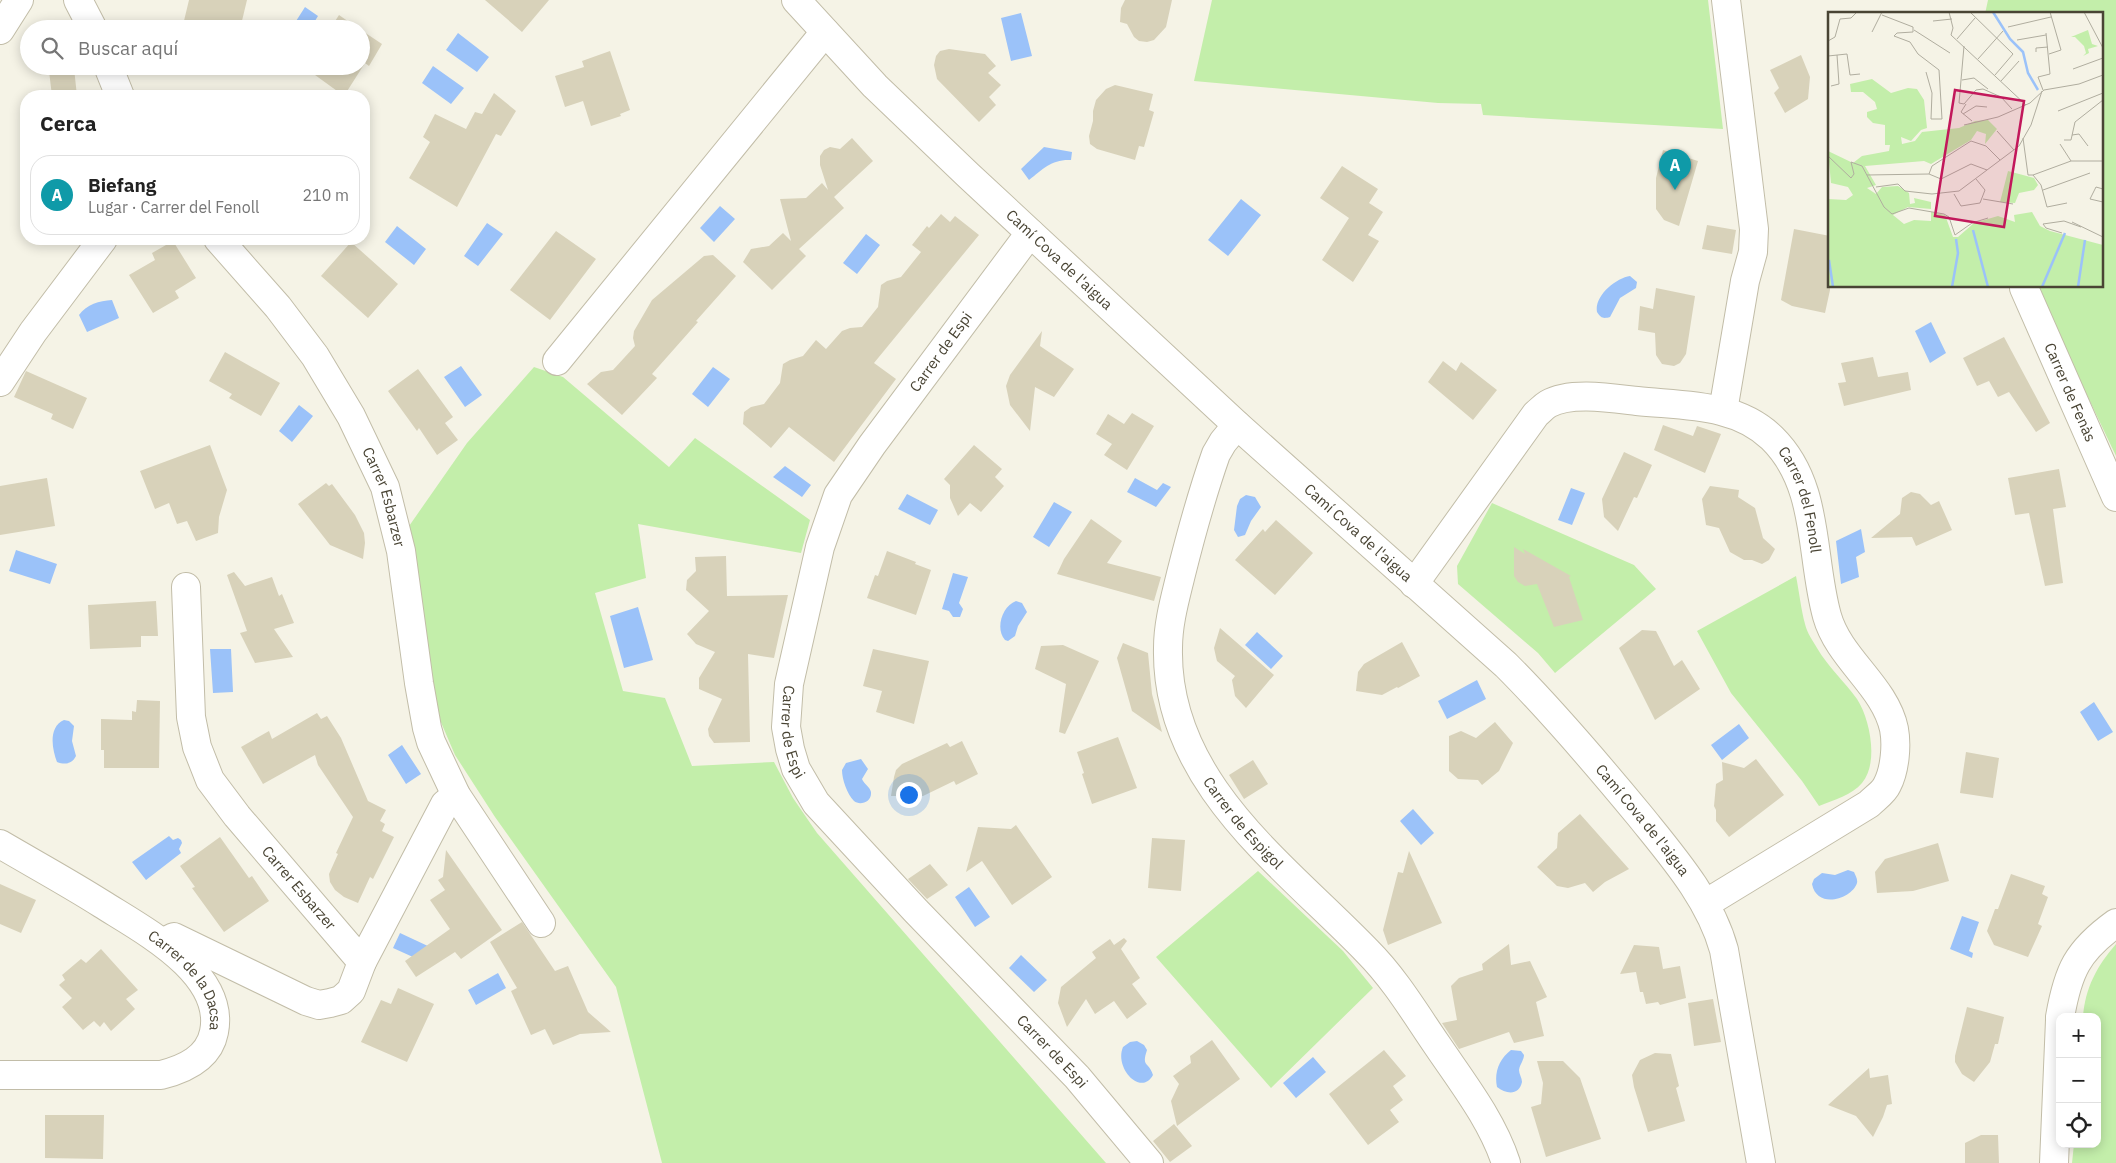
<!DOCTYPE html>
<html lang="es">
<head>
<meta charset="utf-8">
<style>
	body { margin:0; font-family:"IBM Plex Sans",sans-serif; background:#f6f6f6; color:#222 }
	.controls { position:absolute; right:15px; bottom:15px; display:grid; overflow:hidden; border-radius:10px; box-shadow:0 2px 12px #0003 }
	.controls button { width:45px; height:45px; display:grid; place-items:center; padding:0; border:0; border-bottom:1px solid #e0e0e0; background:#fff; color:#222; font:25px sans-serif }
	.you { position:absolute; left:908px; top:794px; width:18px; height:18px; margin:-12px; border:4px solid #fff; border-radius:50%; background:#1a73e8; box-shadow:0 0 0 8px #1a73e833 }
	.badge { display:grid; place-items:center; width:32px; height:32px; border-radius:50%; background:#ff6013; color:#fff; font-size:16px; font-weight:700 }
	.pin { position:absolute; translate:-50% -41px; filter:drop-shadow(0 1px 2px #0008) }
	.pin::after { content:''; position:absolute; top:26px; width:18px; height:15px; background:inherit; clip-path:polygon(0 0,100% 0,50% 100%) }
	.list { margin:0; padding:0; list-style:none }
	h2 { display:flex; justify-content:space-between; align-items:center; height:65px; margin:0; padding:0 20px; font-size:21px }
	h2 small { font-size:16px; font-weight:400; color:#767676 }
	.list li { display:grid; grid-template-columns:32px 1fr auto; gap:15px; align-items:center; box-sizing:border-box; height:80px; margin:0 10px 10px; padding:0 10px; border:1px solid #e0e0e0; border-radius:20px }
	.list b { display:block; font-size:19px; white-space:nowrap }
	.list p { margin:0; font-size:16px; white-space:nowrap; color:#767676 }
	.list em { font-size:16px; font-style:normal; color:#767676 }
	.icon { flex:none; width:28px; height:28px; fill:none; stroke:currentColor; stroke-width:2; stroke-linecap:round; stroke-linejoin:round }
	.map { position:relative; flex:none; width:2116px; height:1163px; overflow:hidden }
	.search { position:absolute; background:#fff; box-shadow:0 2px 12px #0003; left:20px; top:20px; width:350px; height:55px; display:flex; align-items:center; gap:12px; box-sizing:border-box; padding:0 18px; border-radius:28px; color:#767676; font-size:19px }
	.panel { position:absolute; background:#fff; box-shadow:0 2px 12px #0003; left:20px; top:90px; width:350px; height:155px; border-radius:20px }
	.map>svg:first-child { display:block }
</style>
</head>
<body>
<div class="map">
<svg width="2116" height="1163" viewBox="0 0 2116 1163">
	<rect width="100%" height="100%" fill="#f5f3e6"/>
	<path fill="#c3eeaa" d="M1212,0h496l15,129 -240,-14 -2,-11 -43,-1 -244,-22z
		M1988,0h128v456l-81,-170h67v-272h-117z
		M534,367l29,10 106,90 26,-29 115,82 -9,33 -163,-29 8,54 -51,15 28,98 42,7 27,68 82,-4 19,36 24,35 289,330h-444l-46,-176 -121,-170 -40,-62 -15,-35 -33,-191 60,-86z
		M1492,503l142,62 22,24 -101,84 -17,-20 -80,-69 -1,-18z
		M1796,576c3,15 5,33 9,48 2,9 8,17 12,24 11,19 28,34 40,51 13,20 22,64 5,84 -10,12 -28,17 -43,23l-17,-25 -71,-88 -34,-62z
		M1258,871l85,80 30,37 -102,100 -115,-131z
		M2116,944v219h-44l2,-19h23v-127h-14c2,-29 14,-51 33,-73z"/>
	<path fill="#9bc2f9" d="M305,7l13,9 -8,13h-19z
		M1021,13l11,43 -21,5 -10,-43z
		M458,33l31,24 -12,15 -31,-22z
		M433,66l31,22 -13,16 -29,-21z
		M1044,147l28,5 -1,8c-19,-1 -28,9 -42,20l-8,-11z
		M1241,199l20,16 -33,41 -20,-16z
		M720,206l15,13 -21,23 -14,-14z
		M487,223l16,11 -25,32 -14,-10z
		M397,226l29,23 -12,16 -29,-23z
		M866,234l14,11 -23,29 -14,-11z
		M1630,276l7,6 -1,6 -16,10 -10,19c-7,2 -9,1 -13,-5 -3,-16 19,-34 33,-36z
		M112,300l7,18 -32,14 -8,-17c8,-11 20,-14 33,-15z
		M1931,322l15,31 -16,10 -15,-32z
		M461,366l21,29 -17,12 -21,-30z
		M713,367l17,12 -22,28 -16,-13z
		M299,405l14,11 -21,26 -13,-11z
		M785,466l26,19 -9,12 -29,-20z
		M1135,478l22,12 6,-7 8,4 -15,20 -29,-15z
		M1571,488l14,5 -13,32 -14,-5z
		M907,494l31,16 -8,15 -32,-16z
		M1246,495l9,2 6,10 -10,14 -6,14 -7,2 -4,-7 3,-24 3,-7z
		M1054,502l18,10 -23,35 -16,-10z
		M1861,529l4,23 -9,5 3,20 -18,7 -5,-43z
		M16,550l41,14 -7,20 -41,-13z
		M953,573l15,4 -9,26 4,6 -3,8h-7l-4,-6 -7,-2z
		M1016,601l6,2 5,9 -9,14 -3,10 -7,5 -3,-1c-10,-11 -3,-34 11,-39z
		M638,607l15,53 -29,8 -14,-52z
		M1257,632l26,24 -12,13 -26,-24z
		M210,649h21l2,43 -20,1z
		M1477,680l9,19 -39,20 -9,-18z
		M2094,702l19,30 -15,9 -18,-29z
		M64,720l5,1 5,5 -2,15 4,15c-4,8 -11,9 -19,6 -5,-13 -9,-35 7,-42z
		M1739,724l10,14 -27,22 -11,-15z
		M402,745l19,29 -15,10 -18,-29z
		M861,759l7,10 -6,10c2,5 8,8 9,13 1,10 -11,14 -17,9 -7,-7 -12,-22 -12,-31l4,-7z
		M1413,809l21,24 -13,12 -21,-24z
		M169,836l4,4 5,-2 3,2 1,3 -3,6 2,4 -35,27 -14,-18z
		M1848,870l6,2c1,3 4,7 3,11 -5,16 -40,27 -45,1l2,-5 8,-6 13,2z
		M969,887l21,30 -15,10 -20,-30z
		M1962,916l17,6 -10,29 4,2 -1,5 -22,-9z
		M400,933l30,14 -6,15 -31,-14z
		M1021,955l26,25 -13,12 -25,-24z
		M498,973l8,15 -30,17 -8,-15z
		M1137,1041l7,4 3,5c-6,18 2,11 6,25 -12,22 -39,-7 -30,-28l7,-5z
		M1511,1050l10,1 3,4c0,5 -4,9 -5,15 0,4 3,8 3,12 -3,14 -16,12 -25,5 -3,-14 2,-28 14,-37z
		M1313,1057l13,15 -30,26 -13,-15z"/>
	<path fill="#d8d2ba" d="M189,0h58l-7,29h-58z
		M485,0h64l-27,32z
		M1125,0h47l-6,27 -12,13 -7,2 -8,-1 -5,-4 -7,-13 -7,-2 1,-14z
		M339,15l20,14h-29z
		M361,30l21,14 -13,22 -4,-3 -21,33 -40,-29 57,-1z
		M949,49l36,5 11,12 -8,7 13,12 -12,12 7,8 -17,17 -42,-43 -3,-14 2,-9 4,-5z
		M610,51l20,59 -10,4 1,2 -30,10 -8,-25 -18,6 -10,-31 29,-9 -2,-6z
		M1801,55l9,22 -2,22 -23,14 -11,-20 5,-5 -9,-18z
		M74,68l3,28h-25l-3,-25z
		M1115,85l38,9 -4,16 5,2 -10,35 -5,-1 -4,14 -38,-11 -7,-5 -1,-8 4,-15v-10l3,-11 10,-11z
		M494,93l22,18 -15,25 -5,-2 -39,73 -48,-29 21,-36 -7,-5 12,-23 31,15 9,-17 7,2z
		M852,138l21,23 -39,36 10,11 -45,41 7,7 -34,34 -29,-28 8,-13 18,-3 14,-13 8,8 -11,-42 26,-1 16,-15 6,7 -8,-25v-9l4,-6 6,-3 10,2z
		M1663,150l35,11 -19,65 -15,-6 -8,-11v-31z
		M1342,166l36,23 -9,14 14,9 -15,23 11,6 -26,41 -31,-22 27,-42 -29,-20z
		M941,214l9,8 5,-6 24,19 -105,128 22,16 -62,83 -45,-35 -18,21 -28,-24 1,-12 7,-5 13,-3 16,-21 3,-19 7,-4 13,-4 13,-16 10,9 16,-18 8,-3 12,-1 16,-20 3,-22 6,-4 14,-4 20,-25 -9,-7 15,-19 2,2z
		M1707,225l29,5 -4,24 -30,-5z
		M1794,229l36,7v54l-5,23 -33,-7 -11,-6z
		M556,231l40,28 -46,61 -40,-30z
		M173,241l23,37 -21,13 4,7 -26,15 -24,-38 26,-15 -3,-7z
		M351,242l47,42 -30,34 -47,-42z
		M713,255l23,21 -40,45 2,1 -46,52 5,4 -35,37 -35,-31 14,-12 12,-2 22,-24 -2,-8 1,-7 18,-31 52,-44z
		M1656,288l39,8 -9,58 -6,9 -6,3 -12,-2 -6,-9 -1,-22 -17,-3 2,-24 13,3z
		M1042,331l-2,15 34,23 -20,28 -19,-10 -5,44 -20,-26 -4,-19 4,-11z
		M2004,337l46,86 -14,9 -27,-40 -11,5 -9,-16 -12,5 -14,-28z
		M225,352l55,31 -19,33 -32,-18 3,-4 -23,-13z
		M1873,357l5,20 30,-5 3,18 -67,16 -6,-23 8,-1 -5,-19z
		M1443,361l13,10 5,-9 36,28 -24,30 -45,-38z
		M418,369l35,48 -8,6 13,17 -21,15 -18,-27 -2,3 -29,-40z
		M26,371l61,27 -14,31 -22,-10 2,-5 -39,-17z
		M1132,413l22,13 -27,44 -23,-15 8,-11 -16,-10 12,-20 16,10z
		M1663,425l30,11 4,-10 24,8 -16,39 -51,-23z
		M210,445l17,45 -8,27 -1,16 -22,8 -9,-20 -10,3 -8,-21 -14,6 -15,-38z
		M974,445l28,24 -7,8 9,9 -23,26 -11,-9 -12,13 -8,-18v-13l-6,-6z
		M1624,452l28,13 -15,33 -3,-1 -16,34 -14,-14 -2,-18z
		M2059,469l7,38 -13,2 10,74 -18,3 -16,-73 -14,2 -7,-37z
		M47,478l8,48 -55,9v-49z
		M326,483l3,3 3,-2 23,31 9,18 1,10 -2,16 -33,-14 -32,-41z
		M1710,486l29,4 -1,7 17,11 8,30 12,11 -6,11 -7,4 -10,-4h-8l-14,-8 -11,-24 -13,-3 -4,-26z
		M1911,492l9,2 11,11 8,-4 13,29 -36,16 -4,-9 -41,1 29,-24 2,-16z
		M1091,519l31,22 -15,22 54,14 -7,24 -97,-27 7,-15z
		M1276,520l37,33 -38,42 -40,-35 28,-31 2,3z
		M1514,547l11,7 -2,-5 48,27 -2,1 14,43 -29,7 -17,-43 -12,2 -7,-4 -4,-6z
		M887,551l29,11 -1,2 16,6 -15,45 -49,-17 8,-23 3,1z
		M726,556l1,40 61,-1 -14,63 -26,-4 2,88 -36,1 -5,-7 -1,-7 14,-30 -23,-10v-11l16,-26 -19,-8 -9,-10 22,-23 -23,-21 1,-10 9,-9 -1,-14z
		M234,572l11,14 27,-9 7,19 3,-2 12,29 -20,6 19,28 -38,6 -15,-30 7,-2 -20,-56z
		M156,601l2,35h-17v11l-51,2 -2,-44z
		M1220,628l54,47 -28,33 -11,-12 -3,-16 3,-4 -18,-15 -1,-4 -2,-9z
		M1642,630l14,1 18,35 8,-6 18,29 -45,31 -36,-72z
		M1402,642l18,34 -22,12 -1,-1 -15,8 -26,-4 2,-19 6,-8z
		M1123,643l25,10 4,41 10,38 -30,-21 -15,-53z
		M1063,645l36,16 -34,73 -6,-2 7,-48 -31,-15 6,-23z
		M873,649l56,12 -15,63 -38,-12 6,-21 -19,-5z
		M137,700l23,1 -1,67h-55v-18h-3v-31l31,1v-9l4,1z
		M317,713l4,6 6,-3 14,22 27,63 18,9 -6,11 5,3 -3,7 12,6 -21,42 -3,-2 -12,26 -14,-6 -9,-7 -5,-8 -1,-8 9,-20 -2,-1 17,-36 -35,-52 -3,-10 -52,29 -22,-37 28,-16 3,8z
		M1495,722l18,21 -14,28 -17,14 -4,-5 -20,-1 -9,-8v-35l12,-5 15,7z
		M1118,737l19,51 -45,16 -10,-30 2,-1 -7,-21z
		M962,741l16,33 -22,11 -2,-4 -31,15h-32l3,-19 2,-7 6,-6 45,-21 3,4z
		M1966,752l33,6 -6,40 -33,-5z
		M1756,759l28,36 -55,42 -13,-16v-11l-2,-4 2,-22 7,-4 -1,-18 22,6z
		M1253,760l15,24 -24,15 -15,-24z
		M1580,814l49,55 -24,13 -12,10 -8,-9 -17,5 -11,-2 -20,-19 20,-19 1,-15z
		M1016,825l36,52 -40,28 -30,-44 -16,11 12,-45 33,2z
		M220,837l29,41 3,-2 17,25 -45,31 -32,-44 3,-1 -15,-21z
		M1152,838l33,2 -4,51 -33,-3z
		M1938,843l11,38 -36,10 -36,2 -2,-21 10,-13z
		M446,850l56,80 -41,29 -6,-7 -39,25 -11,-16 45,-32 -20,-29 15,-10 -7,-10 5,-3z
		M1409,851l33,72 -54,22 -5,-15 15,-58 5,1z
		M930,864l18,21 -21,14 -19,-20z
		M2011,874l34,12 -3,8 6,3 -10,27 4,2 -14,31 -34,-12 -7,-14 8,-22h3z
		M0,884l36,16 -15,33 -21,-9z
		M522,922l33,49 13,-5 20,46 23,20 -31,2 -27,11 -8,-16 -14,6 -20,-44 6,-3 -27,-46z
		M1124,938l3,3 -6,8 19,29 -8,6 15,20 -20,15 -13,-18 -19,13 -9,-15 -19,28 -9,-24 3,-16 35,-29 -4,-6 18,-13 4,6z
		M1509,944l2,21 19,-4 17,36 -11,5 8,34 -30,7 -5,-11 -50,17 -17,-26 15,-3 -6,-34 8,-8 24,-8 -1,-6z
		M1634,945l25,2 4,22 17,-3 6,32 -26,7 -2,-3 -12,2 -3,-12h-3l-4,-20 -16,2z
		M101,949l37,41 -12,9 9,10 -24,22 -7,-9 -4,5 -6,-6 -11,9 -21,-23 10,-9 -13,-13 6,-5 -3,-5 19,-16 5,4z
		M398,988l36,16 -27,58 -46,-20 20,-42 10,4z
		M1713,999l8,43 -27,4 -6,-43z
		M1967,1007l37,10 -6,27h-3l-5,18 -16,20 -12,-8 -7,-12v-6z
		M1212,1040l28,39 -63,47 -6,-25 8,-17 -6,-8 18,-13 -1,-7z
		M1384,1050l22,26 -13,10 10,14 -13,10 9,12 -31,23 -39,-51z
		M1655,1053l16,1 8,32 -3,2 9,33 -37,11 -14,-45 -2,-12 8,-15z
		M1537,1061h26l17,17 21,61 -55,18 -15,-50 10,-3 2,-21z
		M1869,1068l1,10 18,-3 4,29 -5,1 -4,12 -10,20 -17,-21 -28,-11z
		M45,1115h59l-1,44 -58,-1z
		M1174,1124l18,22 -22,16 -17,-21z
		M1981,1135h17l1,28h-34v-20z"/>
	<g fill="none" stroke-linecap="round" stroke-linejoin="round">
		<g stroke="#c2bda8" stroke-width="30">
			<g id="minor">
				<path d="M78,0l15,29"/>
				<path id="s1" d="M796,0l79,86 93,89 269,250 269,240c48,48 91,99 134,151 33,41 70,83 84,134l37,213"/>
				<path d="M0,30l19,-30"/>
				<path d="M108,66l12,30"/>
				<path id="s2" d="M1030,233l-158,212 -34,50 -18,52 -31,137 -3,43 4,22 6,20 20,34 100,108 161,166 72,86"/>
				<path id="s3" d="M218,239l60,68 37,49 36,60 34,71 16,64 18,132 8,45 4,14 25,53 85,128"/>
				<path id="s4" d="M2024,288l92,209"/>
				<path d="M557,361l268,-329"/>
				<path d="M0,382l33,-50 70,-93"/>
				<path d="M1723,411l22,-130 8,-29 1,-23 -28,-229"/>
				<path id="s5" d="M1237,425l-14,17 -7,12c-14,40 -25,80 -35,120 -6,25 -13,49 -13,74 -3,134 116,217 199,303 28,28 48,62 70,94 25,37 55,75 69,118"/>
				<path id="s6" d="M1414,584l122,-170c4,-3 7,-7 12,-10 22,-13 64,-6 89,-3 47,5 99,2 135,37 48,47 38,117 55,178 12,43 58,70 67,113 3,16 1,41 -7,56 -3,7 -12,13 -18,19l-164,100"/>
				<path id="s7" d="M186,587l5,130 6,30 13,33 27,36 125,146"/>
				<path id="s8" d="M0,844c34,20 69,39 102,60 41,26 124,69 112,128 -5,26 -29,37 -53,43h-161"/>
				<path d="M164,942l10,-5 132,64 13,4 11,-2 11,-3 10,-9 11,-29 83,-158 11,-9"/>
				<path d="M2060,1017c8,-46 17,-66 56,-94"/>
				<path d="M2054,1163l6,-143"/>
			</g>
		</g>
		<use href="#minor" stroke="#fff" stroke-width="28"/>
	</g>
	<g text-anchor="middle" stroke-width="4.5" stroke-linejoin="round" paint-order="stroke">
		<g font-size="15" fill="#494434" stroke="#fff">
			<text dy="5" stroke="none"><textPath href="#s1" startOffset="370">Camí Cova de l'aigua</textPath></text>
			<text transform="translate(941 352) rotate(-54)" y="5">Carrer de Espi</text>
			<text dy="5" stroke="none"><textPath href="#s4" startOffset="114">Carrer de Fenàs</textPath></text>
			<text dy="5" stroke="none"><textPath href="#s3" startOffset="310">Carrer Esbarzer</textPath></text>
			<text dy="5" stroke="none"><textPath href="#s6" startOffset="528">Carrer del Fenoll</textPath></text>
			<text dy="5" stroke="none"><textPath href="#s1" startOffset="775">Camí Cova de l'aigua</textPath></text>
			<text dy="5" stroke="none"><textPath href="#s2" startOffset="569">Carrer de Espi</textPath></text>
			<text dy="5" stroke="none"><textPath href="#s1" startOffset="1180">Camí Cova de l'aigua</textPath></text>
			<text dy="5" stroke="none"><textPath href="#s5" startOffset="432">Carrer de Espigol</textPath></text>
			<text dy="5" stroke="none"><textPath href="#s7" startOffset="336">Carrer Esbarzer</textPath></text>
			<text dy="5" stroke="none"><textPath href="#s8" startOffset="236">Carrer de la Dacsa</textPath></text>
			<text dy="5" stroke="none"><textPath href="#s2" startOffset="989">Carrer de Espi</textPath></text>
		</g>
	</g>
	<g transform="translate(1828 12)">
		<rect width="275" height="275" fill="#f5f3e6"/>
		<path d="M260,18l4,14 6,2 -10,3 1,4 -6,3 3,-3 -2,-7 -9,-9h-4zM44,67l19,14 17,-5 9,1 7,11 3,28 -6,2 -10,11 -10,-4 1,7 13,-3 7,-9 37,-4 16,-7 13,-1 9,9 -12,15 1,-10 -9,-3 -6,9 -40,24 -7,-3 -59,5 11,19 -9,3 9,6 6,-7 16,-1 11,7 1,11 5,-1 -1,-5 17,4v7l-23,-2 -15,8 11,9 10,-4 17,1v-9l14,3 8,22h5l16,-14 24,-7 17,6 -1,-7 18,-3 8,14 10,5 53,14v42h-275v-88l18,1 7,-5 -5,-8 -17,-4 -3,-32 25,12 9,-7 27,-5 1,-6h-5v-20l-12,-2 -6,-6v-5l10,-3 -2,-7 -12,-10h-12l-1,-8zM180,159l26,7 4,7 -4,5 -15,3 -4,10 -15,-1z" fill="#c3eeaa"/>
		<path fill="none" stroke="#9bc2f9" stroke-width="2.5" d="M165,0l17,27 13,13 5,21 10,17M145,218l15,57M1,248l4,27M124,275l6,-34 -2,-14M214,275l23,-54M250,275l7,-47"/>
		<path fill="none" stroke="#b0ad9f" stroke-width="1" d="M121,0l4,16 -2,7 75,70M142,0l43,42 -18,21M256,0l19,36M54,3l31,12v5l-16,1 -3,3 16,6 8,12 21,16 3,49h-11l1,-26 -6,-21M105,9l19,-2M180,15l43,-10M86,18l36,23M44,20l10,-20M129,27l18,-21M189,28l29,-5M0,29l7,-4 5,-18 11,-1 6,-6M136,34l-5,57 5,1 12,-14 7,-1 18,8 11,12M208,40v-4l12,-1M221,42l12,-4 -11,-38M0,44l19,-2 3,21 10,-1M150,47l25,-28M245,57l30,-11M134,68l12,-2 14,11M173,69l18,-20M3,74l8,-2 -2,-29M215,78l-5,-13 12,-3 -4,-41M138,92l-5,8 11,9M230,99l45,-18M135,102l13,-8 11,1M136,113l34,-8 32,-14 14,-13 35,-6 24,-9M169,119l17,19M244,123l7,-1 9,12M195,126l5,37h5l8,10 6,22 20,-4M236,128h7l4,-18 28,-22M232,132l11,17M0,144l23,22 3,-4 -3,-12 11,4 22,41 8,7 17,-6 35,6 5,3 6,18 17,-12 16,-5M101,162l3,-8 39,-25 15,5 14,14M101,162l12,5 30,-15 16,6M39,163l62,-1M205,163l38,-14h32M48,175l22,-3 7,7 27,3 27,-3 60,-45 12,-21 11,-34M275,177l-7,-2 -6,12 13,3M215,178l47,-17M126,182l7,12 19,-3 5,-13 -9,-11M155,187l30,5M244,210l31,15M234,221l-16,-5 -3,-4 21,-3 17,6"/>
		<path fill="#c2185b" fill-opacity="0.15" stroke="#c2185b" stroke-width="2.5" d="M127,78l69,11 -20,126 -69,-11z"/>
		<rect width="275" height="275" fill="none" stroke="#494434" stroke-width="2.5"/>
	</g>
</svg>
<div class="controls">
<button>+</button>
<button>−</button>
<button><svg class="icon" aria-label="locate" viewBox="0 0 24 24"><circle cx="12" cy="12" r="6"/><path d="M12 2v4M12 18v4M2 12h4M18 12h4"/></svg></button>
</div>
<div class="you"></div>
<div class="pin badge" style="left:1675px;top:190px;background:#0f9aa8">A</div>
<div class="search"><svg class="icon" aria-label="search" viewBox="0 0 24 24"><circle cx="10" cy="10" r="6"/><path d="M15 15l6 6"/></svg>Buscar aquí</div>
<section class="panel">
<h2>Cerca<small></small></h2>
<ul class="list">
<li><span class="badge" style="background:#0f9aa8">A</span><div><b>Biefang</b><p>Lugar · Carrer del Fenoll</p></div><em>210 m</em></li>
</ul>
</section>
</div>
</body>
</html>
